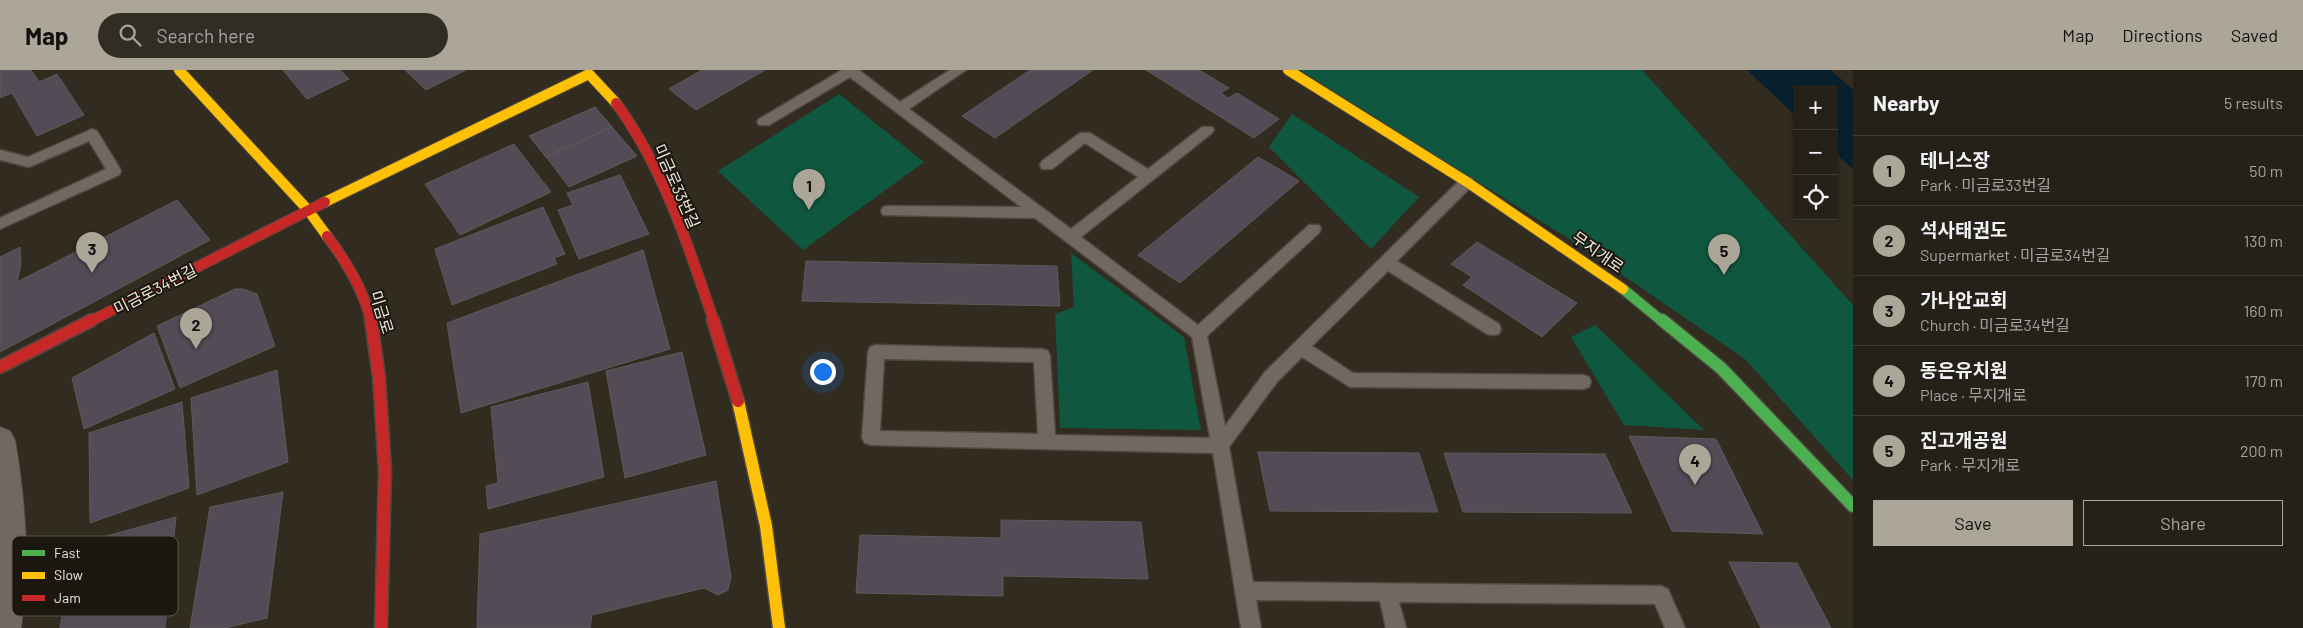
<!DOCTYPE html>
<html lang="en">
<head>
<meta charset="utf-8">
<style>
	body { margin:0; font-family:Barlow,"Noto Sans KR",sans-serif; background:#312d25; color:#f1f3f6 }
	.controls { position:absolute; right:15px; top:15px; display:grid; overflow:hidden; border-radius:0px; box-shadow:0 1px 4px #0004 }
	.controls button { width:45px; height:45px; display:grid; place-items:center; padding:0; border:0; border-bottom:1px solid #423e37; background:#252018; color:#f1f3f6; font:25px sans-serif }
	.you { position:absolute; left:822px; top:301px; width:18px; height:18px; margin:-12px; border:4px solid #fff; border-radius:50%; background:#1a73e8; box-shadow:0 0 0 8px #1a73e833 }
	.badge { display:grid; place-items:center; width:32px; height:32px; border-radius:50%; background:#aca699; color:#111; font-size:16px; font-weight:700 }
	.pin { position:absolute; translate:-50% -41px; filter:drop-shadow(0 1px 2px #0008) }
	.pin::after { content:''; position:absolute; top:26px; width:18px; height:15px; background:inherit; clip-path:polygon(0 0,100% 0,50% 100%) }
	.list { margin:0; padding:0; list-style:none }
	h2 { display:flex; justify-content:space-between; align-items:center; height:65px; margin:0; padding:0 20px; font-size:21px }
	h2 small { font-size:16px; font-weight:400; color:#a3a3a2 }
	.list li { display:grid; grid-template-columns:32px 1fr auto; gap:15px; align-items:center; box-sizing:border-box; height:70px; padding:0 20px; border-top:1px solid #423e37 }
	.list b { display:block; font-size:19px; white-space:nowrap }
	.list p { margin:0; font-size:16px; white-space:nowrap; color:#a3a3a2 }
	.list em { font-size:16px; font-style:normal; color:#a3a3a2 }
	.actions { display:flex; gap:10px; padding:15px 20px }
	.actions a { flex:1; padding:11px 0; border:1px solid #aca699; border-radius:0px; text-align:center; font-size:18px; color:#aca699 }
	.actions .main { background:#aca699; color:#111 }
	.icon { flex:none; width:28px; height:28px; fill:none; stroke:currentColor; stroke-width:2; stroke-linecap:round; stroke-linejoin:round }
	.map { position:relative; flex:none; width:1853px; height:558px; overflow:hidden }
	header { display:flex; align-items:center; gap:30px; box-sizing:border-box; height:70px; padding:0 25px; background:#aca699; color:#111 }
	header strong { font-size:24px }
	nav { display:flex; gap:28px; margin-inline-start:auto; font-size:18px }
	.search { width:350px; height:45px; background:#312d25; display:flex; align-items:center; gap:12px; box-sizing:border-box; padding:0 18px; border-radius:28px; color:#a3a3a2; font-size:19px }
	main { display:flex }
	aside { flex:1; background:#252018 }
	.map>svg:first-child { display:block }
</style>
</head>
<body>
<header>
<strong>Map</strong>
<div class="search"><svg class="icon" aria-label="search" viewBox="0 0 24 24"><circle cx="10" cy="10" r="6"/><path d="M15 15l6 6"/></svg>Search here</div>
<nav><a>Map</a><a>Directions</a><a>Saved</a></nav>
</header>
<main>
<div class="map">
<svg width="1853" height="558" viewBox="0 0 1853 558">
	<rect width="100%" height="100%" fill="#312b20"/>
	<path fill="#0f583f" d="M1300,0h342l211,235v175l-108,-121 -168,-115z
		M839,24l85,68 -121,88 -85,-79z
		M1292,44l127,83 -48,52 -102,-102z
		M1071,183l113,84 17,93 -141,-2 -5,-114 19,-7z
		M1595,255l109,105 -80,-5 -53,-88z"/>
	<path fill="#08202e" d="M1747,0h84l22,20v79l-19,-17v-63h-37v28z"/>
	<path fill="#514c55" stroke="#5e5a5a" d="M0,0h31l8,12 18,-8 27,41 -47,21 -25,-43 -12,5z
		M283,0h57l9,9 -42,20z
		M405,0h61l-40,20z
		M702,0h63l-69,40 -27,-21z
		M1030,0h63l-98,68 -33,-22z
		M1146,0h53l30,18 -8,5 7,5 9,-5 42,26 -25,19z
		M595,37l17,20 -66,30 -17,-21z
		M612,57l25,29 -68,31 -23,-30z
		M514,74l37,48 -91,43 -35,-51z
		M1258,87l41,24 -119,102 -42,-28z
		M620,105l29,59 -70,25 -21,-49 15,-5 -6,-12z
		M177,130l33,40 -210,112v-95l20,-10 1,16 -4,19z
		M543,137l22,47 -11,4 3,6 -105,41 -17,-56z
		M1477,172l100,61 -35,34 -79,-52 9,-8 -21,-13z
		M643,180l27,99 -209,64 -14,-90z
		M806,191l251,5 3,40 -258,-5z
		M235,219h8l14,5 18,52 -95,42 -23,-62z
		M154,263l21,56 -91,40 -12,-51z
		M682,282l24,103 -81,23 -19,-107z
		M277,300l11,92 -91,33 -6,-97z
		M588,312l16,95 -116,32 -2,-23 12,-3 -7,-76z
		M182,332l7,86 -99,35 -1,-90z
		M1629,366l87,3 47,95 -91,-3z
		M1258,382l161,1 19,59 -168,-1z
		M1444,383l161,1 27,59 -169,-1z
		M716,411l15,96 -3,13 -10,5 -14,-7 -112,27 -2,13h-113l3,-94z
		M283,422l-16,126 -42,10h-35l20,-121z
		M176,447l-11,111h-105l13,-83z
		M1001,450l140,2 7,57 -145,-3v20l-147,-3 4,-58 141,3z
		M1729,492l68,1 34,65h-70z"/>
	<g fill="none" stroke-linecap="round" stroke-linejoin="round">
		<g stroke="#4e483f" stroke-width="3">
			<path id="lane" d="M842,0h17l41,32 50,-32h16l-57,39 162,120 67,-52 -53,-34 -33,26h-10l-2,-4 2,-4 38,-28h10l58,36 54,-42h10l2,3 -2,3 -131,104 117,88 111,-100h10l2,4 -2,4 -112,103 18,90 40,-54 197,-194h10l2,4 -2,4 -75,75 102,63 2,5 -2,5 -6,1 -6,-1 -99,-63 -76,75 41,27 230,2 6,2 2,5 -2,5 -6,2 -233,-2 -48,-30 -25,25 -48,65 24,135 408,4 7,3 17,39h-20l-10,-24 -256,-2 7,26h-20l-6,-27 -124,-1 5,28h-20l-28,-175 -342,-8 -6,-2 -3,-5 6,-86 2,-5 6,-2 166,4 6,2 2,5 5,79 155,3 -18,-101 -157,-119 -152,-3 -2,-4 2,-4 5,-1 133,1 -171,-130 -81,48h-10l-2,-3 2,-3zM884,289l150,3 4,72 -158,-3z
				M92,59l5,2 22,36 2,4 -2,4 -119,54v-11l106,-49 -17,-28 -60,26 -29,-7v-10l28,7z"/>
		</g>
		<g stroke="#4e483f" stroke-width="2">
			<path id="street" d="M0,357l10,4 5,9c11,64 15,124 6,188h-21z"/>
		</g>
		<g stroke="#4e483f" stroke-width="12">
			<path id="fast-far1" d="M1623,219l40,33"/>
		</g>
		<g stroke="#4e483f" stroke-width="15">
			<path id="fast" d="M1662,250l59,48 132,138"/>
		</g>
		<g stroke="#4e483f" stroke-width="12">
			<path id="slow-far1" d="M179,0l129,140 19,26
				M1288,0l179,112 156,107
				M325,132l264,-128 27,29"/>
		</g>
		<g stroke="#4e483f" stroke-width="15">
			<path id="slow" d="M738,331l28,125 13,102"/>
		</g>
		<g stroke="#4e483f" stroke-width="12">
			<path id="jam-far1" d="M616,33c47,64 73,144 98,219
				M327,166c19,25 37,54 44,86
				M89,252l236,-120"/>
		</g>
		<g stroke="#4e483f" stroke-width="15">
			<path id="jam" d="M371,250l8,57 6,94 -4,157
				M713,250l25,81
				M0,297l92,-47"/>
		</g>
		<use href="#lane" fill="#736762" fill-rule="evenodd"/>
		<use href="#street" fill="#736762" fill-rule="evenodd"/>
		<use href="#fast-far1" stroke="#4caf50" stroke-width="10"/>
		<use href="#fast" stroke="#4caf50" stroke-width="12"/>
		<use href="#slow-far1" stroke="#ffc107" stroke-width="10"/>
		<use href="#slow" stroke="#ffc107" stroke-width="12"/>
		<use href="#jam-far1" stroke="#c62828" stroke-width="10"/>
		<use href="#jam" stroke="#c62828" stroke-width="12"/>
	</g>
	<g text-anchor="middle" stroke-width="4" stroke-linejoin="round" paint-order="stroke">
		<g font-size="16" fill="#efe8da" stroke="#1c170e">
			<text transform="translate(677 116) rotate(66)" y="6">미금로33번길</text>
			<text transform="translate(1598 182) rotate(35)" y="6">무지개로</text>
			<text transform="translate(155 219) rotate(-27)" y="6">미금로34번길</text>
			<text transform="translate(382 242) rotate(73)" y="6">미금로</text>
		</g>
	</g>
	<rect x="12" y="466" width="166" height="80" rx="8" fill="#1c170e" stroke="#5b564b" stroke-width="1"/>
	<rect x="22" y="480" width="23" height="6" fill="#4caf50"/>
	<rect x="22" y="502" width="23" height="7" fill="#ffc107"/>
	<rect x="22" y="525" width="23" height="6" fill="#c62828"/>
	<g font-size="14" fill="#efe8da">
		<text x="54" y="488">Fast</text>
		<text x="54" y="510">Slow</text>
		<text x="54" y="533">Jam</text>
	</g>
</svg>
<div class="controls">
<button>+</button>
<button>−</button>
<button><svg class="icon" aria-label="locate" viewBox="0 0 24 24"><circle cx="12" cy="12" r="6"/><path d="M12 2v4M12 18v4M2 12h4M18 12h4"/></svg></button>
</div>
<div class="you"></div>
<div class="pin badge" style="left:809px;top:140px">1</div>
<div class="pin badge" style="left:196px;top:279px">2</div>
<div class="pin badge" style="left:92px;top:203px">3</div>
<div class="pin badge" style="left:1695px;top:415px">4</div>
<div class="pin badge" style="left:1724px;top:205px">5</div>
</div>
<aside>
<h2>Nearby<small>5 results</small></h2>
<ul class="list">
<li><span class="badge">1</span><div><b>테니스장</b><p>Park · 미금로33번길</p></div><em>50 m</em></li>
<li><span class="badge">2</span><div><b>석사태권도</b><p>Supermarket · 미금로34번길</p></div><em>130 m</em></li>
<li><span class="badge">3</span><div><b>가나안교회</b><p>Church · 미금로34번길</p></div><em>160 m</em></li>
<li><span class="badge">4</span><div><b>동은유치원</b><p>Place · 무지개로</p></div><em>170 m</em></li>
<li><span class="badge">5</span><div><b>진고개공원</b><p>Park · 무지개로</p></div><em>200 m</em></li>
</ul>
<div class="actions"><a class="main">Save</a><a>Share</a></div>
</aside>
</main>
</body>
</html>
